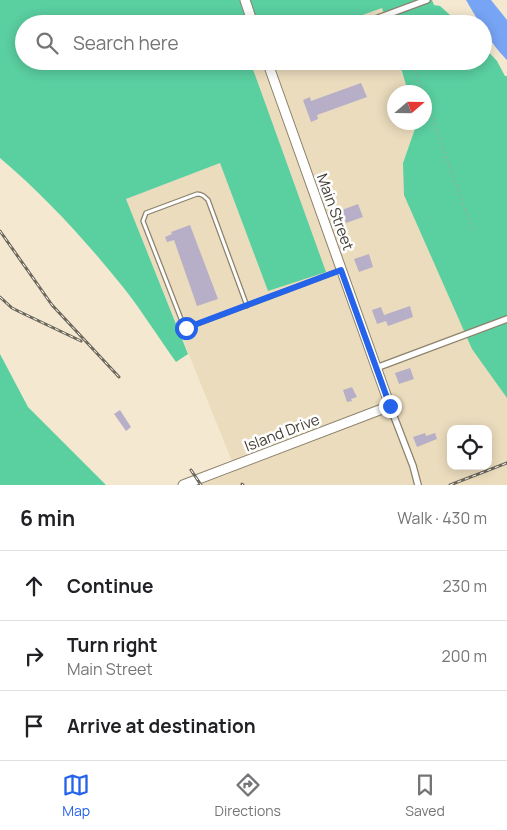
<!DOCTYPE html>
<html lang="en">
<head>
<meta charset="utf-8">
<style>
	body { margin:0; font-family:Manrope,sans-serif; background:#f6f6f6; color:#202124 }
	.controls { position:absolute; right:15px; bottom:15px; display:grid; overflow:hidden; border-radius:10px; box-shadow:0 2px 12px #0003 }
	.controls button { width:45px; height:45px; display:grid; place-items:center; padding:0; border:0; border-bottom:1px solid #e0e0e0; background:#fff; color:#202124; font:25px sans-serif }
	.compass { position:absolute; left:387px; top:85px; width:45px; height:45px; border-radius:50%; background:#fff; box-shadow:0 2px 12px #0003; rotate:70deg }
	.stop { position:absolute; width:15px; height:15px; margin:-11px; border:4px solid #2563eb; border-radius:50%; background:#fff }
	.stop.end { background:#2563eb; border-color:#fff; box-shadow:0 1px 5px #0008 }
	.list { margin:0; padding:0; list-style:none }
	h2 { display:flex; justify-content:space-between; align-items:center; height:65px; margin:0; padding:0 20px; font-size:21px }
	h2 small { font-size:16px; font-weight:400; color:#757577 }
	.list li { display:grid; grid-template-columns:32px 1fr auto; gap:15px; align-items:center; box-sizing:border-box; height:70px; padding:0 20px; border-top:1px solid #e0e0e0 }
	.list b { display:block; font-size:19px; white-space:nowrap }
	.list p { margin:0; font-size:16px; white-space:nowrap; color:#757577 }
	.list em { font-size:16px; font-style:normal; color:#757577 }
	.icon { flex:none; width:28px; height:28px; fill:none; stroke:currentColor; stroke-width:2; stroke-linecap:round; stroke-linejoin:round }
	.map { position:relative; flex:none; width:507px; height:485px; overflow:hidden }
	.search { position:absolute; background:#fff; box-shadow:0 2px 12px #0003; left:15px; right:15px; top:15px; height:55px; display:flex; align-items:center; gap:12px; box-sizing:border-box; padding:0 18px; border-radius:28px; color:#757577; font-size:19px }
	.sheet { height:275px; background:#fff }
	nav { display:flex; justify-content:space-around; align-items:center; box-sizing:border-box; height:70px; border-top:1px solid #e0e0e0; background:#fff; font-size:14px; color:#757577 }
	nav a { display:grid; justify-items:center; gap:2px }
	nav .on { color:#2563eb }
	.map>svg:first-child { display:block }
</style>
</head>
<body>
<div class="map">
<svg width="507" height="485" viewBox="0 0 507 485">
	<rect width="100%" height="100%" fill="#f4e8d0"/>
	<path fill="#ebdcbd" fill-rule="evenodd" d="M382,8l5,16h-49z
		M250,61h149l9,31h-14v30l23,1 -14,40 104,235v87h-308l37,-14 -110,-272 94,-36 48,128 57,-19zM451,429h37v37h-37z"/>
	<path fill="#5acfa0" d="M0,0h432l2,5 6,1 20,18h-73l-5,-16 -44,16h-314v37h226l76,211 -58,19 -48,-128 -94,36 62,155 -12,8c-18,-25 -34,-51 -53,-75 -37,-46 -78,-91 -123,-129z
		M483,46l14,15 8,15h2v322l-35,-49 -68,-154 -1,-32 14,-40 7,-1v-30h-16l-9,-31h84z
		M0,354l28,53 78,78h-106z"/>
	<path fill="#77a4f4" d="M466,0h25l16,20v40c-7,-7 -24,-27 -24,-36h-3z"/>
	<path fill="#b6afc7" d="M361,83l6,14 -50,18 1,4 -7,3 -8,-22 7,-3 1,4z
		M358,204l5,13 -17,6 -4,-13z
		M190,225l28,74 -21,7 -23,-66 -7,2 -2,-5 7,-3 -1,-2z
		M369,254l4,13 -14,5 -5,-13z
		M410,306l3,11 -25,9 -2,-5 -9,3 -5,-14 9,-3 3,8z
		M410,368l4,11 -15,5 -4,-11z
		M352,387l5,10 -6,2 1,2 -5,1 -4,-12z
		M120,410l11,17 -5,4 -12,-17z
		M425,433l1,3 9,-3 2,6 -20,8 -4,-10z"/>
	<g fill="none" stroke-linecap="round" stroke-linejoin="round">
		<g stroke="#8c826c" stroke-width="5.5">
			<path id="lane" d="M247,306l-39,-106c-4,-4 -6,-6 -11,-6l-51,19 -3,8 40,103 3,3 6,-1 149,-56"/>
		</g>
		<g stroke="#8c826c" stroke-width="8">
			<path id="street" d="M362,24l65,-24
				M376,368l131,-49
				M390,406l23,60 5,19"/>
		</g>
		<g stroke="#8c826c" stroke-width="11">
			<path id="secondary" d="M245,0l8,24
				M183,485l207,-79 -123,-345"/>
		</g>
		<path stroke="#aca391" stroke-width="1" stroke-dasharray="2.5 2.5" stroke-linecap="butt" d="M396,17l3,7
			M412,61l11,31
			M424,95l49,136"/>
		<use href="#lane" stroke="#fff" stroke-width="3"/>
		<use href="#street" stroke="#fff" stroke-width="5.5"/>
		<use href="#secondary" stroke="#fff" stroke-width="9"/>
		<g stroke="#6d675a" stroke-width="3">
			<path id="rail" d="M0,231l52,74 67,72
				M0,297l12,11 8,4 61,29
				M191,470l10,15
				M242,484l1,1
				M450,485l57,-22"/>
		</g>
		<use href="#rail" stroke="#fff" stroke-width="1" stroke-dasharray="4" stroke-linecap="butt"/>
	</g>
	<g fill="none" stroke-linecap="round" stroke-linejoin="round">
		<path stroke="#2563eb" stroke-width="6" d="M186,328l155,-58 49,136"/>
	</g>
	<g text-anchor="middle" stroke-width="5" stroke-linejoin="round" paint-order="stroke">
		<g font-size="15" fill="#413d33" stroke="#fff">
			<text transform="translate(335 212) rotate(70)" y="5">Main Street</text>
			<text transform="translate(282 433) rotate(-21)" y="5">Island Drive</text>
		</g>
	</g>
</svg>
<div class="controls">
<button><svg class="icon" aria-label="locate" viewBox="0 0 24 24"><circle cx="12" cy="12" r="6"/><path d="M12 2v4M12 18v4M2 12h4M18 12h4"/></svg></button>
</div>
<svg class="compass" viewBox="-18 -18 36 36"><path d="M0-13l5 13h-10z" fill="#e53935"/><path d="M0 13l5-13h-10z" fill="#757577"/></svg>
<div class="stop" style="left:186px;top:328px"></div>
<div class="stop end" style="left:390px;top:406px"></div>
<div class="search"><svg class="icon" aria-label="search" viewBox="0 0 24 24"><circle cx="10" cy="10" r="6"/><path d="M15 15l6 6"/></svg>Search here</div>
</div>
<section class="sheet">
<h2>6 min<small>Walk · 430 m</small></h2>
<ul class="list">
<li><svg class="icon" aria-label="ahead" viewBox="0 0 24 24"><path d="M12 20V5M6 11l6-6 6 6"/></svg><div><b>Continue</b></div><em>230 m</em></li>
<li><svg class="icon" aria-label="right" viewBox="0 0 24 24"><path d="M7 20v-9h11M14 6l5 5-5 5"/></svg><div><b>Turn right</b><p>Main Street</p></div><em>200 m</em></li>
<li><svg class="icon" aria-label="arrive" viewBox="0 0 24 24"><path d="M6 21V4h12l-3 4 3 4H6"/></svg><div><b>Arrive at destination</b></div></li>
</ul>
</section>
<nav>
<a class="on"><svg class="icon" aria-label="map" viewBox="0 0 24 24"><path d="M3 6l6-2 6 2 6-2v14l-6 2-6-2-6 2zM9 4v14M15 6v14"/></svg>Map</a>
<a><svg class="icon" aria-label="directions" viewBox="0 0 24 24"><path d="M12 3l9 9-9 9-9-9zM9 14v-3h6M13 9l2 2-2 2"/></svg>Directions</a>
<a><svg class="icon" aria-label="saved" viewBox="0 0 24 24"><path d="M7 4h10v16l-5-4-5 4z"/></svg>Saved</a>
</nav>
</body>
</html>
